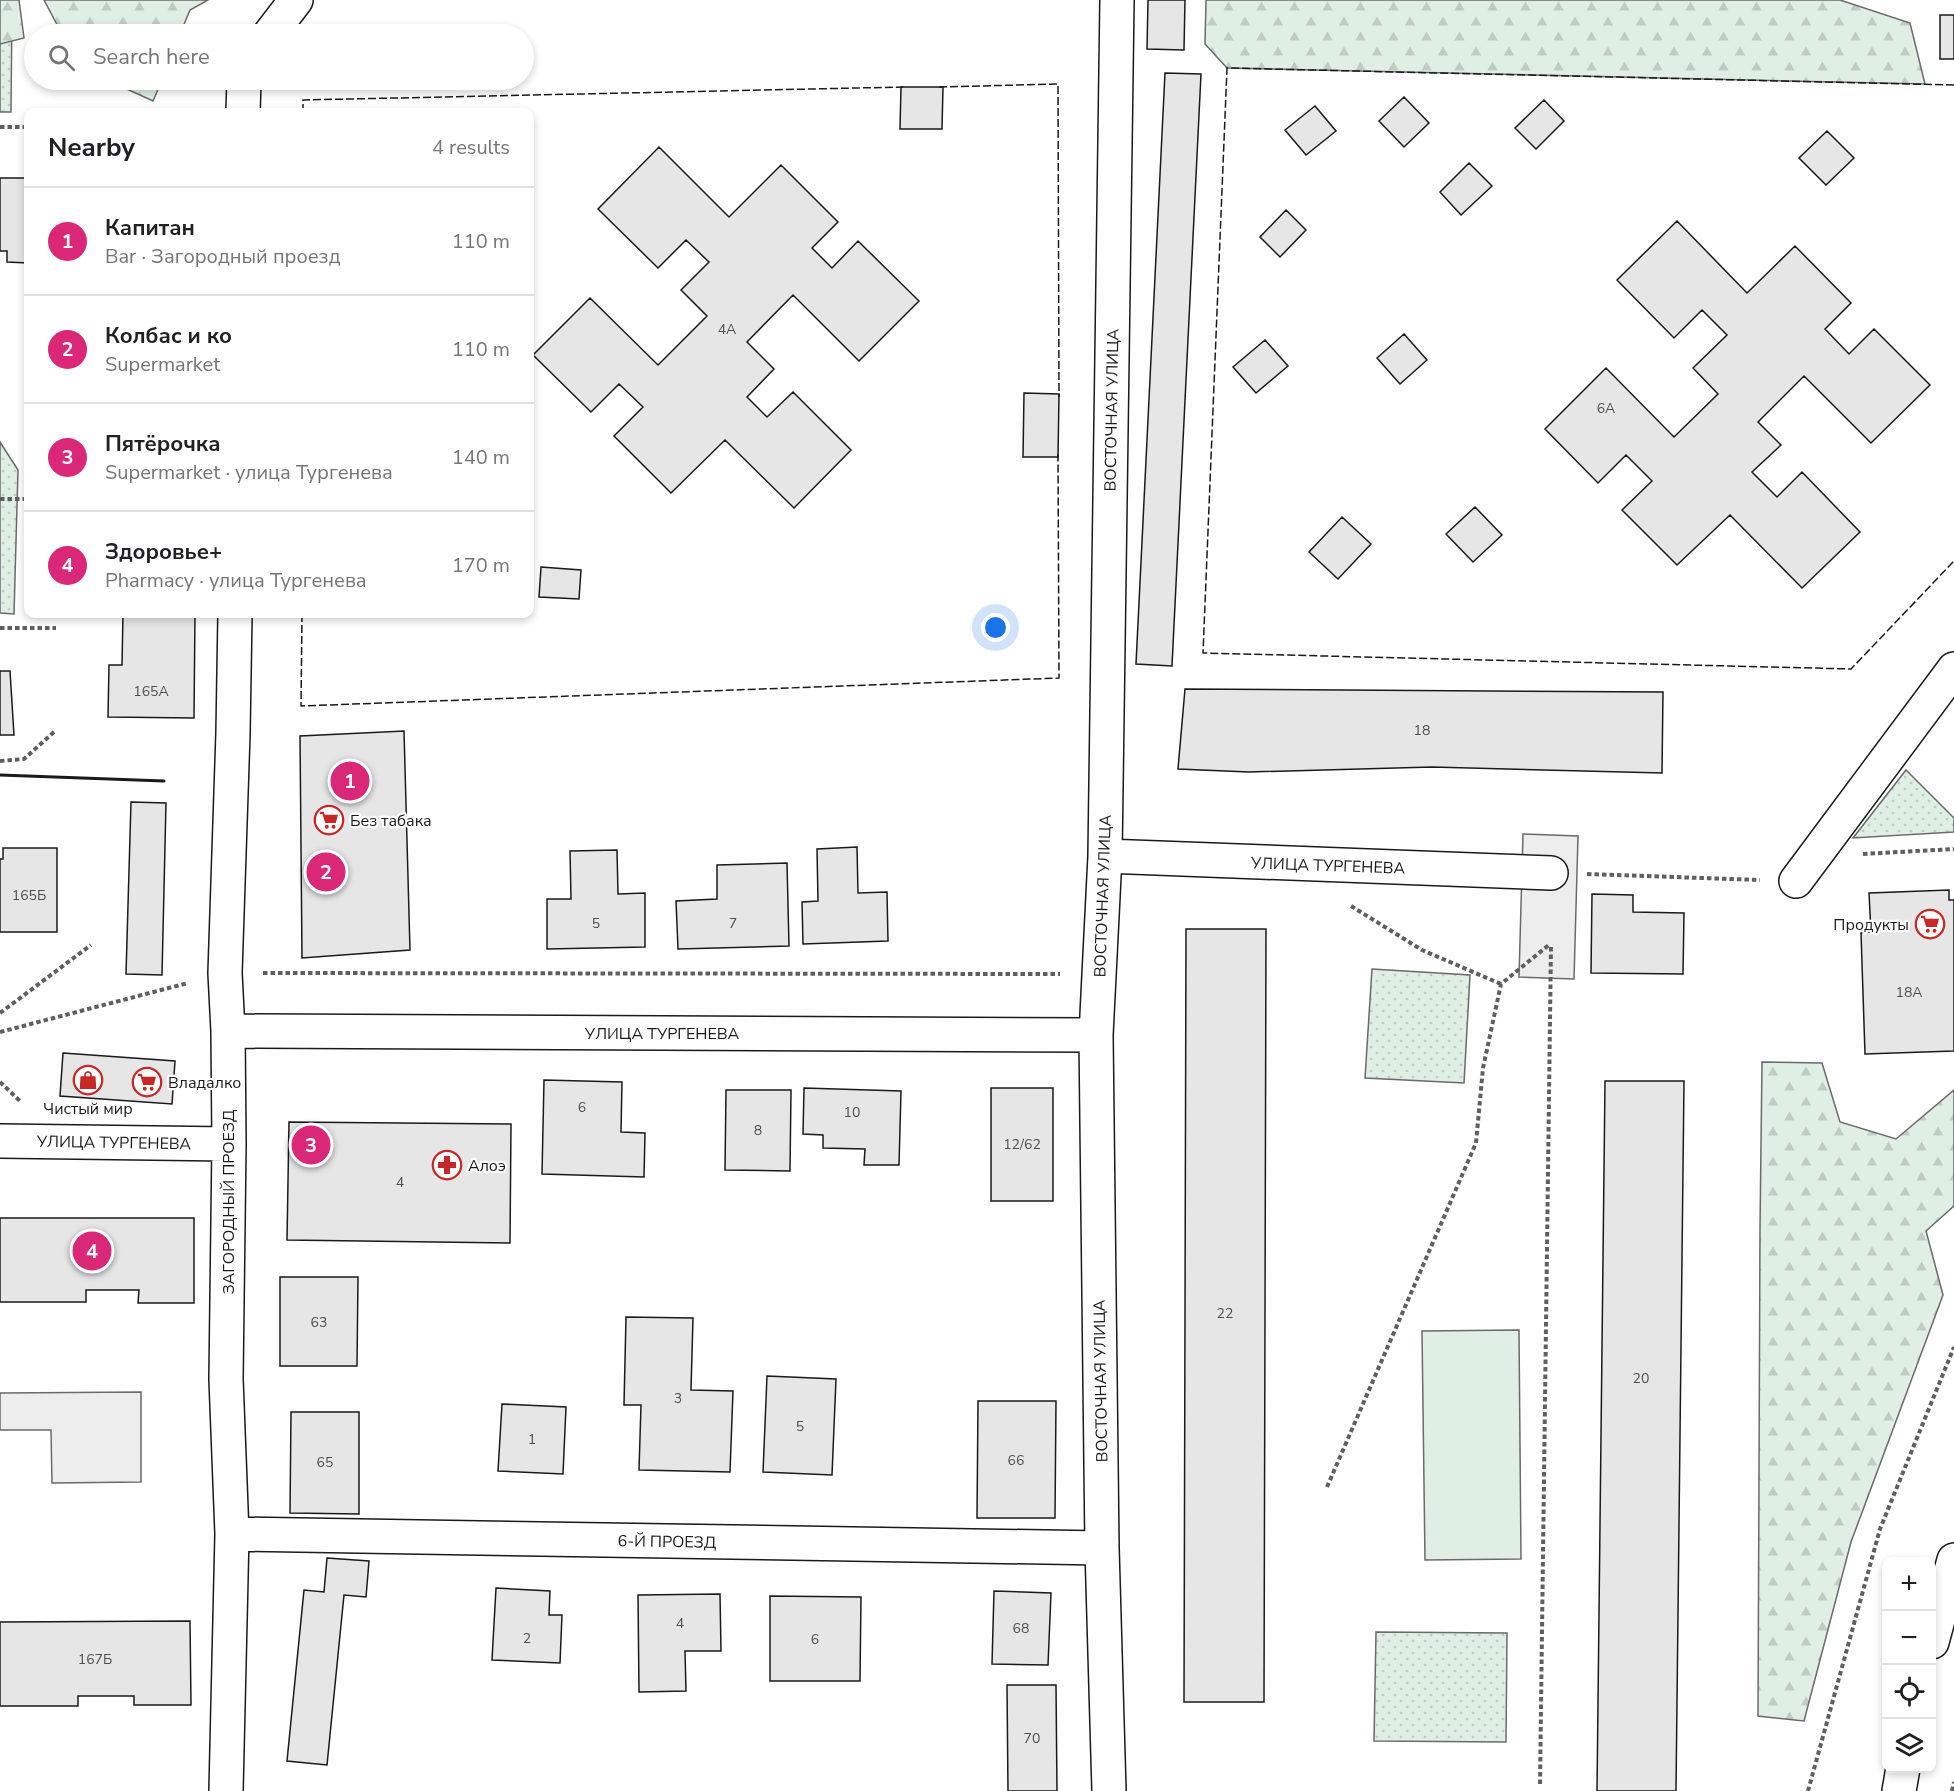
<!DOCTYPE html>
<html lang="en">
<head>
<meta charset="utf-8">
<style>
	body { margin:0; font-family:"Nunito Sans",sans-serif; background:#f6f6f6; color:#202124 }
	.controls { position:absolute; right:18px; bottom:18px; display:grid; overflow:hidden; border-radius:12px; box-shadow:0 3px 9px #0003 }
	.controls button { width:54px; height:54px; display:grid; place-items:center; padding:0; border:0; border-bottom:2px solid #e0e0e0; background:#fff; color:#202124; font:30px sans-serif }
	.you { position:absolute; left:996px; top:628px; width:21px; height:21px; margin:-15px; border:4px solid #fff; border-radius:50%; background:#1a73e8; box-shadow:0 0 0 9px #1a73e833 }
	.badge { display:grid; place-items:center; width:39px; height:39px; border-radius:50%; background:#db2777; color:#fff; font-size:20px; font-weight:700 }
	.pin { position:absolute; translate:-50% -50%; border:3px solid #fff; box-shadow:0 2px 6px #0006 }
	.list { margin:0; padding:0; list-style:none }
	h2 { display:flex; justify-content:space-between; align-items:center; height:78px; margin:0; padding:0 24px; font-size:26px }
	h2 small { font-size:20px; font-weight:400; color:#757577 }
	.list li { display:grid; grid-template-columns:39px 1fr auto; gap:18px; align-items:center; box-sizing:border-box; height:108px; padding:0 24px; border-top:2px solid #e0e0e0 }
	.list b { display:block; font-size:22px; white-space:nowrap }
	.list p { margin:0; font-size:20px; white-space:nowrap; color:#757577 }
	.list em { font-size:20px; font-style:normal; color:#757577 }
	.icon { flex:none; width:33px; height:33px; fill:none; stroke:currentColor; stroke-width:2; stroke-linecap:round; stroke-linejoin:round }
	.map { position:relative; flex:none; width:1954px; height:1791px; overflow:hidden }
	.search { position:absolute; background:#fff; box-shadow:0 3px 9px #0003; left:24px; top:24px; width:510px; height:66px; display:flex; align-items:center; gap:15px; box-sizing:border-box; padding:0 21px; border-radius:33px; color:#757577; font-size:22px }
	.panel { position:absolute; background:#fff; box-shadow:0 3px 9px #0003; left:24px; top:108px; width:510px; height:510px; border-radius:12px }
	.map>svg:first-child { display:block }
</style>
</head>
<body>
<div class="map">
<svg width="1954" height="1791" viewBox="0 0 1954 1791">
	<defs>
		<pattern id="green-dots" width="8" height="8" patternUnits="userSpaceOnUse" patternTransform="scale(1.5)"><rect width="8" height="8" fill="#e0efe3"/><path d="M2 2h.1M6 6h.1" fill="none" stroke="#c0ccc2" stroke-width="1.8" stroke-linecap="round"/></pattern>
		<pattern id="forest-firs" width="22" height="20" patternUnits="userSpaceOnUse" patternTransform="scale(1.5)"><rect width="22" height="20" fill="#e0efe3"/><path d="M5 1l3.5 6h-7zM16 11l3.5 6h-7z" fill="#c0ccc2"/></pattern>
	</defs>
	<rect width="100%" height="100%" fill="#fff"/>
	<path fill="url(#green-dots)" stroke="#6a6a6a" stroke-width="1.5" d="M0,6h12l-1,106h-11z
		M0,442l18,28 -4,144 -14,-1z
		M1906,770l48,48v14l-101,6z
		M1372,969l98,6 -6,108 -99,-5z
		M1376,1632l131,1 -1,109 -132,-1z"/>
	<path fill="url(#forest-firs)" stroke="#6a6a6a" stroke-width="1.5" d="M0,0h19l5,38 -24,6z
		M44,0h164l-18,10 -10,24h-118z
		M1206,0h634l70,23 15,61 -698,-16 -22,-24z
		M107,80h55l-9,21z
		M1762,1062l60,1 18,59 56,17 58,-49v116l-28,25 17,64 -92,247 -47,179 -46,-5 2,-488z"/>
	<path fill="#e0efe3" stroke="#6a6a6a" stroke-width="1.5" d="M1519,1330l2,229 -96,1 -3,-229z"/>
	<path fill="#ededed" stroke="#6a6a6a" stroke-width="1.5" d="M1523,834l55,2 -4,143 -55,-2z
		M141,1392v90l-89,1 -1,-53h-51v-37z"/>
	<path fill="#e6e6e6" stroke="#1a1a1a" stroke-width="1.5" d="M1148,0h37l-1,50 -37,-1z
		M1940,15h14v44h-14z
		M1165,73l36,1 -29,592 -36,-2z
		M901,87h42l-1,42h-42z
		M1404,97l25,26 -25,24 -25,-26z
		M1544,100l20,21 -28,28 -21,-21z
		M1315,106l21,25 -30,24 -21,-25z
		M1827,131l27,27 -28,27 -27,-27z
		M659,147l70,70 52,-52 57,57 -26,26 20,20 26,-27 61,60 -60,60 -66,-66 -46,47 27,27 -27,28 20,20 26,-25 58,58 -57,58 -69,-68 -54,53 -57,-57 29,-29 -24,-23 -28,28 -58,-57 57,-57 68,67 49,-49 -26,-26 28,-28 -23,-22 -28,28 -60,-59z
		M1469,163l23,23 -31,29 -21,-23z
		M0,178h28v85l-21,-1v-11h-7z
		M1286,210l20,20 -26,27 -20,-20z
		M1677,221l70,72 48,-47 56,57 -26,26 24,25 25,-25 56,56 -59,58 -67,-67 -46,46 23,23 -29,27 25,25 25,-25 58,60 -58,56 -72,-73 -53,50 -55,-55 30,-29 -26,-26 -28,28 -53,-54 61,-61 68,69 44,-43 -25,-26 34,-33 -25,-25 -28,28 -57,-58z
		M1404,334l23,26 -27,24 -23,-26z
		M1265,340l23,26 -32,27 -23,-26z
		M1024,393l35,1 -1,63h-35z
		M1475,507l27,28 -29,27 -27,-28z
		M1342,517l29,27 -33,35 -29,-27z
		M541,567l40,3 -2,29 -40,-2z
		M123,614h72l-1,104 -86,-1 1,-52h13z
		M0,671h10l4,64h-14z
		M1185,689l478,3 -1,81 -230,-6 -183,5 -71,-3z
		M404,731l6,219 -108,8 -2,-222z
		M131,802l35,1 -4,172 -36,-1z
		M857,847l1,46 29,-1 1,49 -85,3 -1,-42 16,-1 -1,-52z
		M3,848h54v84h-57v-73h3z
		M617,850l1,44 27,-1v54l-98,2v-50h24l-1,-48z
		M787,863l2,83 -111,3 -2,-48 41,-2v-34z
		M1949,890v10h5v151l-89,3 -4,-121 10,-1 -2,-39z
		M1592,894l41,1v17l51,1 -1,61 -92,-1z
		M1186,929h80l-2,773h-80z
		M63,1053l112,8 -3,43 -112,-8z
		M544,1080l78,2 -1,50 24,1 -1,44 -102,-3z
		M1605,1081h79l-8,710h-79z
		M804,1088l97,3 -2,74h-35l1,-16 -42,-1v-13l-20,-1z
		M991,1088h62v113h-62z
		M726,1090h65l-1,81 -65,-1z
		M289,1122l222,2 -1,119 -223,-3z
		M0,1218h194v85h-56l1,-13h-53v12h-86z
		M280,1277h78l-1,89h-77z
		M626,1317l67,1 -2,72 42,1 -3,81 -91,-2 2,-65h-17z
		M767,1376l69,3 -4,96 -69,-3z
		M978,1401h78l-1,117h-78z
		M502,1404l64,3 -3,67 -65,-3z
		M291,1412h68v102l-69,-1z
		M327,1558l42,3 -3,36 -22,-2 -17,170 -40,-4 17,-171 20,2z
		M496,1588l54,3 -1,24h13l-2,48 -68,-3z
		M994,1591l57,2 -3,72 -56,-1z
		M720,1594l1,57h-36l1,40 -47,1 -1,-97z
		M770,1596l91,1 -1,84h-90z
		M190,1621l1,84h-57v-9h-56v10h-78v-84z
		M1007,1685h49l1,106h-49z"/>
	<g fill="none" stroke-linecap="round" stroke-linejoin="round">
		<g stroke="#1a1a1a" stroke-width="36">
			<path id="street" d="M270,34l26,-34
				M243,112l1,-32
				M1105,856l446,17
				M1796,881l158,-212
				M228,1031l868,4
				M0,1141l229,3
				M232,1534l870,14
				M226,1791l6,-257 -6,-155 3,-235 -1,-113 -3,-58 8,-240 2,-119
				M1109,1791l-7,-243 -6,-513 9,-179 12,-856"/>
		</g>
		<g stroke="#1a1a1a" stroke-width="36">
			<path id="secondary" d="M1932,1642l22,-82
				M1899,1791l4,-23"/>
		</g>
		<path stroke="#5f5f5f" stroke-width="4" stroke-dasharray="4.5 3" stroke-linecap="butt" d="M0,127h28
			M0,499h28
			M0,628h56
			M0,761l24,-2 31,-28
			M1863,854l91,-5
			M1587,874l173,6
			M1351,906l71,44 79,34
			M263,973l797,1
			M0,1013l91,-68
			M0,1032l188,-49
			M0,1082l21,20
			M1327,1487l149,-344 7,-75 18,-84 49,-40
			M1540,1784l11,-840
			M1808,1791l72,-262 74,-182
			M1952,1791l2,-9"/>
		<use href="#street" stroke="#fff" stroke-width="33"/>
		<use href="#secondary" stroke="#fff" stroke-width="33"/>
		<path stroke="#1a1a1a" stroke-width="1.5" stroke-dasharray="8 3" stroke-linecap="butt" d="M1954,85l-727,-17 -24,585 648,16 103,-108
			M939,87l119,-3 1,313
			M303,112v-12l600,-13
			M302,614l-1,92 758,-28 -1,-224"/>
		<path stroke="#1a1a1a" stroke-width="3" d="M0,775l164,6"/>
	</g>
	<defs>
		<g id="supermarket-ring" transform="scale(1.5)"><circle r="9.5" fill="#fff" stroke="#c62828" stroke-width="1.5"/><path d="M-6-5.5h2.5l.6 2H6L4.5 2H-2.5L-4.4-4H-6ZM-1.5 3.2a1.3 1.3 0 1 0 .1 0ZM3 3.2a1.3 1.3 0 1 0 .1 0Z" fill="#c62828"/></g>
		<g id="shop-ring" transform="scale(1.5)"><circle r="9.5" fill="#fff" stroke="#c62828" stroke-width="1.5"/><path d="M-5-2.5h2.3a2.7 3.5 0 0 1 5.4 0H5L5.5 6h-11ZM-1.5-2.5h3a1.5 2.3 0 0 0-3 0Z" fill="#c62828"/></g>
		<g id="pharmacy-ring" transform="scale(1.5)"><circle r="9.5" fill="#fff" stroke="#c62828" stroke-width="1.5"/><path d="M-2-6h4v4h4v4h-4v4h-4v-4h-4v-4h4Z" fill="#c62828"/></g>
	</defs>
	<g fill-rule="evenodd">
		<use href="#supermarket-ring" x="329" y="820"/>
		<use href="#supermarket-ring" x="1930" y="924"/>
		<use href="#shop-ring" x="88" y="1080"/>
		<use href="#supermarket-ring" x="147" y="1082"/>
		<use href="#pharmacy-ring" x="447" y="1165"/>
	</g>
	<g text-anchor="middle" stroke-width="4.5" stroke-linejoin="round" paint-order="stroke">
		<g font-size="14" fill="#4d4d4d">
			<text x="727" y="334">4А</text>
			<text x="1606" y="413">6А</text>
			<text x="151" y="696">165А</text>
			<text x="1422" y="735">18</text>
			<text x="29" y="900">165Б</text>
			<text x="596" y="928">5</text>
			<text x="733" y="928">7</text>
			<text x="1909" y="997">18А</text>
			<text x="582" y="1112">6</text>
			<text x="852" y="1117">10</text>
			<text x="758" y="1135">8</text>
			<text x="1022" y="1149">12/62</text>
			<text x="400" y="1187">4</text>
			<text x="1225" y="1318">22</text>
			<text x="319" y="1327">63</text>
			<text x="1641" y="1383">20</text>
			<text x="678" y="1403">3</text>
			<text x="800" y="1431">5</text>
			<text x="532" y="1444">1</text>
			<text x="1016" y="1465">66</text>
			<text x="325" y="1467">65</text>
			<text x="680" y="1628">4</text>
			<text x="1021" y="1633">68</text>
			<text x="527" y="1643">2</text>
			<text x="815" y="1644">6</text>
			<text x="95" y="1664">167Б</text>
			<text x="1032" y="1743">70</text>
		</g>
		<g font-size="16" fill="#1a1a1a" stroke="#fff">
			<text transform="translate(1111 410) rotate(-89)" y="6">ВОСТОЧНАЯ УЛИЦА</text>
			<text transform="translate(1328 865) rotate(2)" y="6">УЛИЦА ТУРГЕНЕВА</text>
			<text transform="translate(1102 896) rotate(-88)" y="6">ВОСТОЧНАЯ УЛИЦА</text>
			<text x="662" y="1039">УЛИЦА ТУРГЕНЕВА</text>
			<text transform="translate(114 1142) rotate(1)" y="6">УЛИЦА ТУРГЕНЕВА</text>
			<text transform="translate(228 1202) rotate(-90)" y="6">ЗАГОРОДНЫЙ ПРОЕЗД</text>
			<text transform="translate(1100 1381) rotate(-91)" y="6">ВОСТОЧНАЯ УЛИЦА</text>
			<text transform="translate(667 1541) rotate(1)" y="6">6-Й ПРОЕЗД</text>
		</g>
		<g font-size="16" fill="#1a1a1a" stroke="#fff" text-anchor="start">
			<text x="350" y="826">Без табака</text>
			<text x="1909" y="930" text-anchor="end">Продукты</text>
			<text x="168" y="1088">Владалко</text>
			<text x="88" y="1114" text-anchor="middle">Чистый мир</text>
			<text x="468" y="1171">Алоэ</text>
		</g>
	</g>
</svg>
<div class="controls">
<button>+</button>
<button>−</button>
<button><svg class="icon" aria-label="locate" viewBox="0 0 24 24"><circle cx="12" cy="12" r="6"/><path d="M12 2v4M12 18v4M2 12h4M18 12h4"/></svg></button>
<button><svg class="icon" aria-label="layers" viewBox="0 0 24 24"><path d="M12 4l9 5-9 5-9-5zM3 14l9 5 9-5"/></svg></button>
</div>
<div class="you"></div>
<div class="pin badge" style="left:350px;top:781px">1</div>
<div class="pin badge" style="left:326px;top:872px">2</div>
<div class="pin badge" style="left:311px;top:1145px">3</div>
<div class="pin badge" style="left:92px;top:1251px">4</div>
<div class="search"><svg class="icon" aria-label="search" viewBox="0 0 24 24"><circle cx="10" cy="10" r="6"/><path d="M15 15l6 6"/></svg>Search here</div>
<section class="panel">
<h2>Nearby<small>4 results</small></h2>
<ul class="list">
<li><span class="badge">1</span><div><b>Капитан</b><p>Bar · Загородный проезд</p></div><em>110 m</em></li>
<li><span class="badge">2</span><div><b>Колбас и ко</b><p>Supermarket</p></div><em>110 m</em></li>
<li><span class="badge">3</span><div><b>Пятёрочка</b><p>Supermarket · улица Тургенева</p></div><em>140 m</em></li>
<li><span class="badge">4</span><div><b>Здоровье+</b><p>Pharmacy · улица Тургенева</p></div><em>170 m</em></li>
</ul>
</section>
</div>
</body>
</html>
